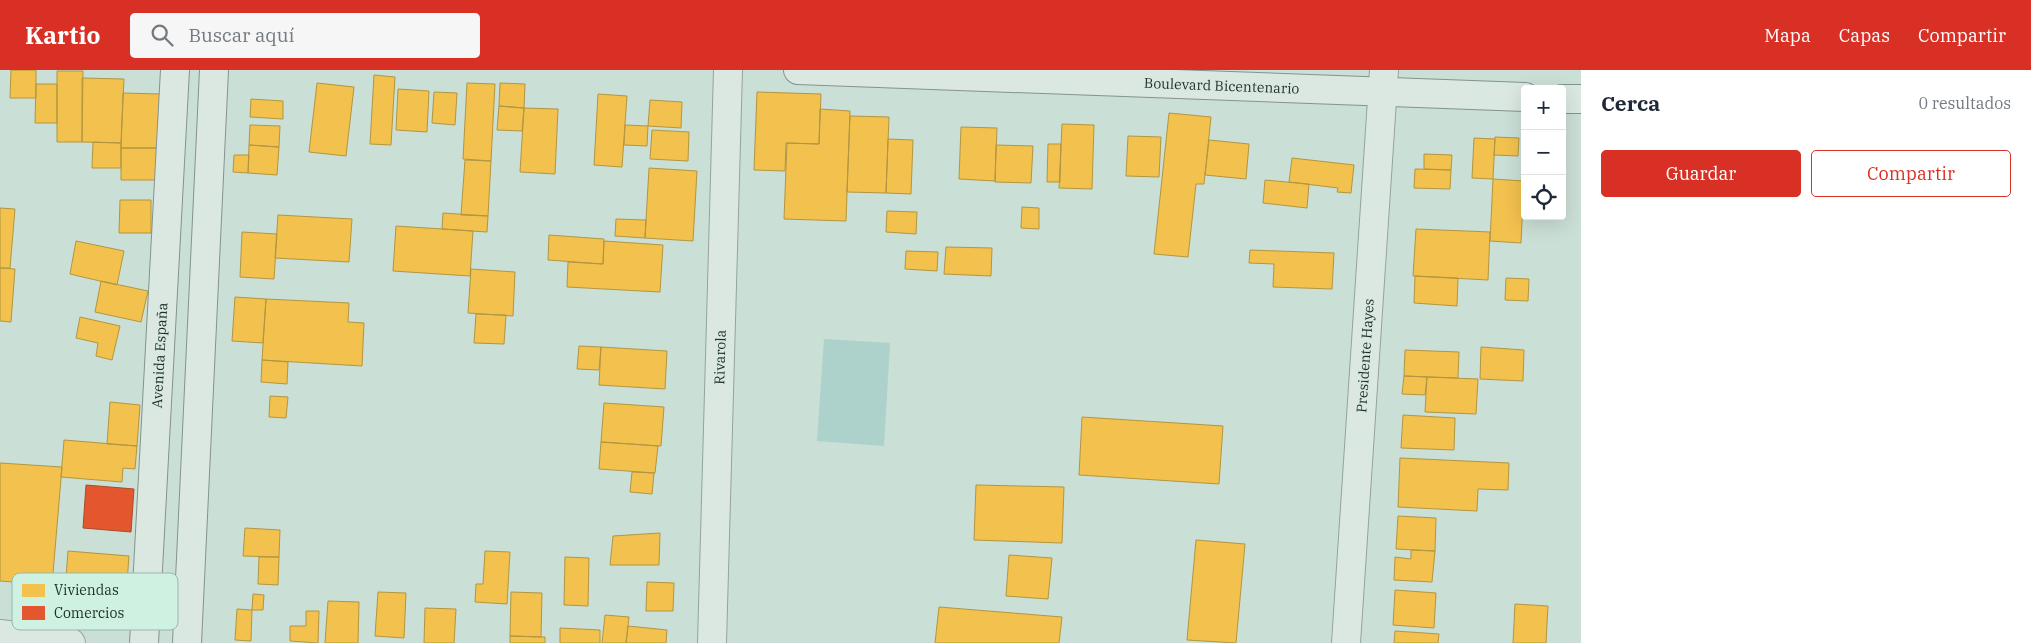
<!DOCTYPE html>
<html lang="es">
<head>
<meta charset="utf-8">
<style>
	body { margin:0; font-family:"IBM Plex Serif",serif; background:#f6f6f7; color:#1f2937 }
	.controls { position:absolute; right:15px; top:15px; display:grid; overflow:hidden; border-radius:5px; box-shadow:0 5px 20px #0002 }
	.controls button { width:45px; height:45px; display:grid; place-items:center; padding:0; border:0; border-bottom:1px solid #e0e1e3; background:#fff; color:#1f2937; font:25px sans-serif }
	.list { margin:0; padding:0; list-style:none }
	h2 { display:flex; justify-content:space-between; align-items:center; height:65px; margin:0; padding:0 20px; font-size:21px }
	h2 small { font-size:16px; font-weight:400; color:#747a83 }
	.actions { display:flex; gap:10px; padding:15px 20px }
	.actions a { flex:1; padding:11px 0; border:1px solid #d93025; border-radius:5px; text-align:center; font-size:18px; color:#d93025 }
	.actions .main { background:#d93025; color:#fff }
	.icon { flex:none; width:28px; height:28px; fill:none; stroke:currentColor; stroke-width:2; stroke-linecap:round; stroke-linejoin:round }
	.map { position:relative; flex:none; width:1581px; height:573px; overflow:hidden }
	header { display:flex; align-items:center; gap:30px; box-sizing:border-box; height:70px; padding:0 25px; background:#d93025; color:#fff }
	header strong { font-size:24px }
	nav { display:flex; gap:28px; margin-inline-start:auto; font-size:18px }
	.search { width:350px; height:45px; background:#f6f6f7; display:flex; align-items:center; gap:12px; box-sizing:border-box; padding:0 18px; border-radius:5px; color:#747a83; font-size:19px }
	main { display:flex }
	aside { flex:1; background:#fff }
	.map>svg:first-child { display:block }
</style>
</head>
<body>
<header>
<strong>Kartio</strong>
<div class="search"><svg class="icon" aria-label="search" viewBox="0 0 24 24"><circle cx="10" cy="10" r="6"/><path d="M15 15l6 6"/></svg>Buscar aquí</div>
<nav><a>Mapa</a><a>Capas</a><a>Compartir</a></nav>
</header>
<main>
<div class="map">
<svg width="1581" height="573" viewBox="0 0 1581 573">
	<rect width="100%" height="100%" fill="#cadfd5"/>
	<path fill="#add1cb" d="M824,269l66,4 -6,103 -67,-5z"/>
	<path fill="#f2c14e" stroke="#b29641" d="M11,0h25v28h-26z
		M57,1h26l-1,71h-25z
		M374,5l21,2 -4,68 -21,-1z
		M82,8l42,1 -3,64 -39,-1z
		M317,13l37,4 -8,69 -37,-4z
		M467,13l28,1 -4,77 -28,-2z
		M500,13l25,1 -1,24 -25,-2z
		M36,14h21v39h-22z
		M398,19l31,2 -2,41 -31,-2z
		M434,22l23,1 -2,32 -23,-2z
		M757,22l64,2 -2,50 -33,-1 -1,28 -31,-1z
		M123,23l37,1 -1,54h-38z
		M598,24l29,2 -5,71 -28,-2z
		M251,29l32,2v18l-33,-2z
		M650,30l32,2 -1,26 -33,-2z
		M499,36l25,2 -2,23 -25,-1z
		M524,38l34,1 -3,65 -35,-2z
		M820,39l30,2 -4,110 -62,-2 3,-76 32,1z
		M1169,43l42,4 -7,67h-8l-8,73 -34,-3z
		M850,46l39,1 -3,76 -39,-1z
		M1062,54l32,1 -2,64 -33,-1z
		M250,55l30,1 -1,21 -30,-2z
		M625,55l23,1 -1,20 -23,-1z
		M961,57l36,1 -2,53 -36,-2z
		M652,60l37,2 -1,29 -38,-2z
		M1128,66l33,1 -2,40 -33,-1z
		M1495,67l24,1 -1,18 -24,-1z
		M1474,68l21,1 -2,40 -21,-1z
		M888,69l25,1 -2,54 -25,-1z
		M1209,70l40,4 -3,35 -41,-4z
		M93,72l28,1v25h-29z
		M1048,74h13l-1,38h-13z
		M249,75l30,2 -2,28 -29,-2z
		M996,75l37,1 -2,37 -36,-1z
		M121,78h38v32h-38z
		M1424,84l28,1 -1,15 -27,-1z
		M234,85h15l-1,18 -15,-1z
		M1292,88l62,7 -3,28 -14,-1 1,-4 -49,-6z
		M465,90l26,1 -3,55 -27,-1z
		M649,98l48,3 -4,70 -48,-3z
		M1415,99l36,1 -1,19 -36,-1z
		M1493,109l31,2 -3,62 -31,-2z
		M1265,110l44,4 -2,24 -44,-5z
		M120,130h31v33h-32z
		M1022,137l17,1v21l-18,-1z
		M0,138l15,1 -5,59h-10z
		M887,141l30,1 -1,22 -30,-2z
		M443,143l45,3 -1,16 -45,-3z
		M278,145l74,4 -3,43 -74,-4z
		M616,149l30,1 -1,18 -30,-2z
		M396,156l77,5 -3,45 -77,-5z
		M1416,159l74,3 -2,48 -75,-4z
		M242,162l35,2 -3,45 -34,-2z
		M549,165l55,4 -1,25 -55,-4z
		M76,171l48,10 -7,34 -47,-11z
		M604,171l59,4 -3,47 -93,-5 1,-25 35,2z
		M946,177l46,1 -1,28 -47,-2z
		M1250,180l84,3 -2,36 -59,-2 1,-23 -25,-1z
		M906,181l32,1 -1,19 -32,-2z
		M0,198l15,1 -4,53 -11,-1z
		M471,199l44,3 -2,44 -45,-3z
		M1415,206l43,2 -1,28 -43,-3z
		M1506,208l23,1 -1,22 -23,-1z
		M101,211l47,10 -7,31 -46,-10z
		M235,227l31,2 -3,44 -31,-2z
		M266,229l83,4 -1,19 16,1 -2,43 -100,-6z
		M476,244l30,1 -2,29 -30,-1z
		M80,247l40,9 -8,34 -16,-4 2,-13 -22,-5z
		M579,276l22,1 -2,23 -22,-1z
		M601,277l66,4 -2,38 -66,-4z
		M1481,277l43,3 -1,31 -43,-2z
		M1405,280l54,2 -1,26 -54,-2z
		M262,290l26,2 -1,22 -26,-2z
		M1404,306l23,1 -2,18 -23,-1z
		M1427,307l51,2 -2,35 -51,-2z
		M270,326l18,1 -2,21 -17,-1z
		M110,332l30,3 -3,41 -30,-2z
		M604,333l60,4 -3,39 -60,-4z
		M1403,345l52,3 -1,32 -53,-2z
		M1082,347l141,9 -4,58 -140,-9z
		M64,370l73,6 -2,23 -12,-1 -1,14 -61,-5z
		M601,372l57,4 -3,27 -56,-4z
		M1400,388l109,5 -1,27 -30,-1 -1,22 -79,-4z
		M0,393l62,4 -10,118 -52,-4z
		M632,402l22,1 -2,21 -22,-2z
		M976,415l88,2 -2,56 -88,-3z
		M1398,446l38,2 -1,33 -39,-2z
		M245,458l35,2 -1,27 -36,-1z
		M660,463l-1,32h-49l3,-29z
		M1196,470l49,4 -9,99 -49,-3z
		M1411,480l24,1 -3,31 -38,-2 1,-23 16,2z
		M68,481l61,5 -3,40 -61,-5z
		M485,481l25,1 -3,52 -32,-2 1,-18h7z
		M1009,485l43,3 -4,41 -42,-3z
		M259,487h20l-1,28 -20,-1z
		M565,487l24,1 -1,48 -24,-1z
		M647,512l27,1 -1,28h-27z
		M1395,520l41,3 -2,35 -41,-3z
		M378,522l28,1 -2,45 -29,-2z
		M511,522l31,1 -1,44 -31,-1z
		M253,524l11,1 -1,15h-11z
		M328,531l31,1 -1,41h-33z
		M1515,534l33,2 -2,37h-33z
		M939,537l123,10 -3,26h-124z
		M425,538l31,1 -2,34h-30z
		M237,539l15,1 -1,31 -16,-1z
		M306,541h13l-1,32 -28,-2v-15h16z
		M605,545l24,2 -3,26h-24z
		M628,556l39,4 -1,13h-40z
		M560,558l40,2v13h-40z
		M1395,561l44,3 -1,9h-44z
		M510,566l35,1v6h-35z"/>
	<path fill="#e4572e" stroke="#a84c2b" d="M86,415l48,4 -3,43 -48,-4z"/>
	<g fill="none" stroke-linecap="round" stroke-linejoin="round">
		<g stroke="#93a49b" stroke-width="30">
			<g id="street">
				<path d="M0,564l71,9"/>
				<path id="s1" d="M712,573l16,-573"/>
				<path id="s2" d="M1346,573l38,-573"/>
			</g>
		</g>
		<g stroke="#83948b" stroke-width="30">
			<g id="secondary">
				<path id="s3" d="M798,0l727,27"/>
				<path d="M1562,29h19"/>
				<path id="s4" d="M144,573l31,-573"/>
				<path d="M187,573l27,-573"/>
			</g>
		</g>
		<use href="#street" stroke="#dbe8e2" stroke-width="28"/>
		<use href="#secondary" stroke="#dbe8e2" stroke-width="28"/>
	</g>
	<g text-anchor="middle" stroke-width="5" stroke-linejoin="round" paint-order="stroke">
		<g font-size="14" fill="#1d3124" stroke="#cff1e2">
			<text dy="5" stroke="none"><textPath href="#s3" startOffset="424">Boulevard Bicentenario</textPath></text>
			<text dy="5" stroke="none"><textPath href="#s4" startOffset="288">Avenida España</textPath></text>
			<text dy="5" stroke="none"><textPath href="#s1" startOffset="286">Rivarola</textPath></text>
			<text dy="5" stroke="none"><textPath href="#s2" startOffset="288">Presidente Hayes</textPath></text>
		</g>
	</g>
	<rect x="12" y="503" width="166" height="57" rx="8" fill="#cff1e2" stroke="#9ab7a9" stroke-width="1"/>
	<rect x="22" y="514" width="23" height="13" fill="#f2c14e"/>
	<rect x="22" y="536" width="23" height="14" fill="#e4572e"/>
	<g font-size="14" fill="#1d3124">
		<text x="54" y="525">Viviendas</text>
		<text x="54" y="548">Comercios</text>
	</g>
</svg>
<div class="controls">
<button>+</button>
<button>−</button>
<button><svg class="icon" aria-label="locate" viewBox="0 0 24 24"><circle cx="12" cy="12" r="6"/><path d="M12 2v4M12 18v4M2 12h4M18 12h4"/></svg></button>
</div>
</div>
<aside>
<h2>Cerca<small>0 resultados</small></h2>
<ul class="list">
</ul>
<div class="actions"><a class="main">Guardar</a><a>Compartir</a></div>
</aside>
</main>
</body>
</html>
